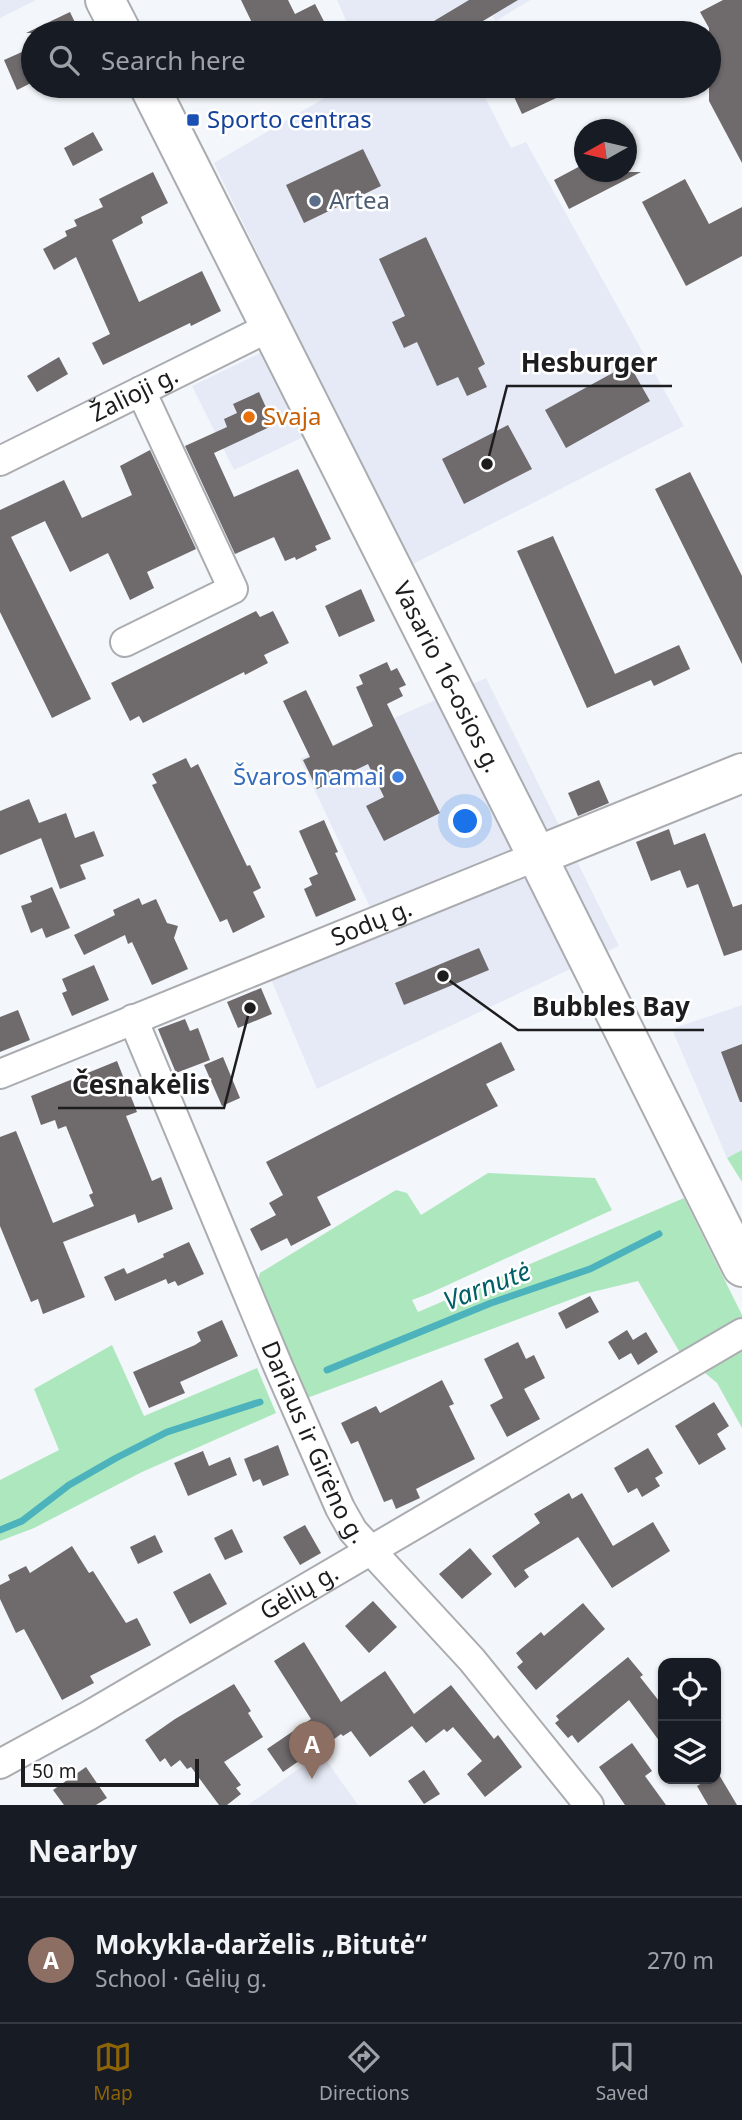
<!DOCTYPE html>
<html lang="en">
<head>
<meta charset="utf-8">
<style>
	body { margin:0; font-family:"Noto Sans",sans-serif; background:#20242c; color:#f1f3f6 }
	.controls { position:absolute; right:21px; bottom:21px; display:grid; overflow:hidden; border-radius:14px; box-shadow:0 2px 5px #0004 }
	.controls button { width:63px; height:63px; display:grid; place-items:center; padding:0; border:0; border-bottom:2px solid #363941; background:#171b24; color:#f1f3f6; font:35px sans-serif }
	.compass { position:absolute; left:574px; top:119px; width:63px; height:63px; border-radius:50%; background:#171b24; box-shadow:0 2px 5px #0004; rotate:262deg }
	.scale { position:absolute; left:21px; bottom:18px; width:178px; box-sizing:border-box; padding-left:7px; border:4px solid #1d1d1f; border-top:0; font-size:19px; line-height:24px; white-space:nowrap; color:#1d1d1f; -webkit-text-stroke:5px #fff; paint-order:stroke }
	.you { position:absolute; left:466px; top:822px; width:24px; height:24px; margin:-18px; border:5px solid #fff; border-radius:50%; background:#1a73e8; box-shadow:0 0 0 10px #1a73e833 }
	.badge { display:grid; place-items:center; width:46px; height:46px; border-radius:50%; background:#8d6307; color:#fff; font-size:23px; font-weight:700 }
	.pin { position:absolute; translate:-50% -58px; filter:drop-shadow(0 2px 4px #0008) }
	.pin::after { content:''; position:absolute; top:37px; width:24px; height:21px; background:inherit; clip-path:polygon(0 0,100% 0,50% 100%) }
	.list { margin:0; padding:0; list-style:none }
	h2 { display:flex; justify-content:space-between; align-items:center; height:91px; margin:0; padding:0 28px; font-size:30px }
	h2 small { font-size:23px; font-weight:400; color:#9ea1a6 }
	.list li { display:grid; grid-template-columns:46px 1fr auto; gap:21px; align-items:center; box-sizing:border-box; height:126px; padding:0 28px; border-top:2px solid #363941 }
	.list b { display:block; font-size:26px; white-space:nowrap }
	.list p { margin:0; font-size:23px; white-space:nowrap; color:#9ea1a6 }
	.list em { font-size:23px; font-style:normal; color:#9ea1a6 }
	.icon { flex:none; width:38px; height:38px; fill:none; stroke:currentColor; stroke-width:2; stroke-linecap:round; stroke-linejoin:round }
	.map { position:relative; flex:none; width:742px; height:1805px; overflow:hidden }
	.search { position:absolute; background:#171b24; box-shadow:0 2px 5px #0004; left:21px; right:21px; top:21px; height:77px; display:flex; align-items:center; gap:18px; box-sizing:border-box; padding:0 24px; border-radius:38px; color:#9ea1a6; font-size:26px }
	.sheet { height:217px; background:#171b24 }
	nav { display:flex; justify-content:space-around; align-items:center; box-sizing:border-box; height:98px; border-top:2px solid #363941; background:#171b24; font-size:19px; color:#9ea1a6 }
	nav a { display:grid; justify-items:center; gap:4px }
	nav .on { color:#8d6307 }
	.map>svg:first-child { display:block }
</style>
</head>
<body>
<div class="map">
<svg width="742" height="1805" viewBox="0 0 742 1805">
	<rect width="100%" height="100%" fill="#f3f6fa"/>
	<path fill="#e5eaf6" d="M0,0h36l-36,18z
		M337,0h193l-34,21 -4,-5 -29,17h-107l-6,-4z
		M345,86h134l32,62 15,-6 158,284 -271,138 -74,-144 -105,50 -42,-84 105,-51 -83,-172z
		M486,678l133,268 -302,143 -57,-136 110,-46 -70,-148z
		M742,1005v145l-15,8 -55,-129z
		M321,1753l37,52h-110z"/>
	<path fill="#ade7be" d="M742,1150v32l-15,-24z
		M488,1173l107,5 17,32 -184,84 -16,6 6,12 266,-114 58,117v113l-25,-45 -38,-32 -41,-70 -50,12 -281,105 -51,-112 4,-13 136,-83 11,3 14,22z
		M112,1345l32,71 113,-48 19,45 -134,59 -108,56 -34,13v-61l59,-30 -25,-61z"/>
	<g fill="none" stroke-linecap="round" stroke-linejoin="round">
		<path stroke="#4cb3bd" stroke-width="7" d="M327,1370l164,-67 99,-34 69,-35
			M0,1530l22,-9 47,-36 47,-27 51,-26 93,-30"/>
	</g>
	<path fill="#6f6a6c" d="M241,0h47l7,14 20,-10 15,29h-73z
		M469,0h49l-55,33h-49z
		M723,0h19v163l-33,-62v-73l-9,-16z
		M70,12l10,21h-54z
		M22,52l11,25v5l-16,8 -13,-30z
		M509,86h73l-60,28z
		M93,132l10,18 -30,16 -9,-18z
		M363,149l18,37 -77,37 -18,-38z
		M584,164v8h57l-72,37 -15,-29z
		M153,172l15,31 -27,14 2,6 -31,17 27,62 63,-31 19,40 -30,15 -1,-3 -87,42 -11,-22 18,-9 -34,-77 -22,13 -11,-21 24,-13 -2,-5 12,-5 -3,-6 29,-13 -4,-8z
		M685,179l24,45 33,-17v49l-56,30 -44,-84z
		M426,237l59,127 -7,4 9,19 -20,9 -9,-19 -21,9 -20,-44 -13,6 -12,-26 13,-6 -26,-57z
		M59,357l9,17 -31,18 -10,-16z
		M629,364l21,37 -84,47 -21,-38z
		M259,392l15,33 -60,28 20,44 64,-28 33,70 -16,7 2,4 -21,10 -1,-3 -10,4 -11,-24 -39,17 -50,-108 42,-19 -3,-8 13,-6 -4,-9z
		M508,425l24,44 -68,35 -22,-45z
		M150,450l46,99 -49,23 7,16 -24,12 -22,-47 -38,19 -25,-51 -34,16 80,162 -39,19 -52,-106v-102l64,-30 18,38 50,-23 -12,-29z
		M690,472l52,104v88l-87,-175z
		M553,536l62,138 64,-29 11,24 -36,17 -3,-6 -64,28 -70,-157z
		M361,589l14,32 -36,16 -14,-31z
		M256,611l4,6 13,-6 16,32 -25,12 4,8 -23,12 -1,-3 -101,51 -4,-7 -9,5 -19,-38z
		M387,662l4,9 6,-3 9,17 -7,3 4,8 -16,8 53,109 -56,28 -18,-35 18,-9 -16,-33 -51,25 -14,-29 7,-3 -27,-56 23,-11 27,56 40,-20 -17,-39 7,-3 -4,-9z
		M186,758l5,10 7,-4 49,102 3,-1 11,23 -8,4 12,25 -32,16 -6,-14 -7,3 -68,-137 5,-2 -5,-9z
		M599,780l10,23 -31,13 -10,-23z
		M29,799l10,24 27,-10 9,25 19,-7 10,25 -24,9 6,14 -26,10 -19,-51 -41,17v-44z
		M324,820l14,32 -3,1 21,47 -40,17 -12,-28 8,-4 -3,-7 9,-4 -19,-43z
		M669,829l5,16 31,-12 28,74 9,-3v46l-18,6 -26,-72 -11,4 -7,-18 -29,11 -15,-39z
		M52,887l18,41 -24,10 -4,-10 -11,5 -10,-27 11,-4 -2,-6z
		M139,898l3,7 14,-6 11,24 11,3 -4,12 14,31 -36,16 -20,-43 -4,2 -3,-9 -41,20 -10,-20 41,-20 -2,-5z
		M479,948l10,22 -85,35 -9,-22z
		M94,965l15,35 -37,16 -10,-23 5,-2 -5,-12z
		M261,988l11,26 -34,14 -11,-26z
		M18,1010l12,30 -30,12v-35z
		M185,1019l5,12 8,-3 12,32 -34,13 -18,-44z
		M501,1042l14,28 -29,14 12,22 -181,91 14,28 -40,21 -4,-8 -26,13 -11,-22 26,-14 -7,-12 14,-8 -17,-33z
		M742,1044v58h-2l-19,-50z
		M223,1057l17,41 -18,8 -18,-41z
		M117,1061l20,51 -11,4 26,65 9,-4 12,32 -35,14 -3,-9 -72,28 22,55 -42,17 -5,-15 -7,3 -31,-76v-89l16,-6 37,92 41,-17 -5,-11 4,-2 -27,-67 -8,3 -3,-9 -14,5 -10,-29z
		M189,1242l15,32 -26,12 -3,-5 -7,3 -2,-5 -51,22 -11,-24 20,-9 3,6 37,-17 -1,-3z
		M590,1296l9,16 -33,17 -8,-16z
		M222,1320l16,36 -58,26 5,11 -36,15 -16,-36 62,-27 6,-4 -4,-9z
		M627,1330l6,10 13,-8 12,20 -20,13 -7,-12 -12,7 -11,-18z
		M518,1342l8,17 8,-4 11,23 -21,11 16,30 -33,18 -17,-32 13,-7 -19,-39z
		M442,1380l12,24 -5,2 26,53 -59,30 4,9 -24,11 -4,-10 -8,3 -26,-61 -7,3 -10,-21 35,-17 4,7z
		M714,1402l15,24 -12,8 9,15 -27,16 -24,-39z
		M278,1445l11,30 -26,11 -3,-7 -7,3 -9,-23z
		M648,1448l15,25 -8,5 5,8 -18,11 -5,-9 -9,5 -14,-25z
		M203,1451l6,15 21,-9 7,18 -49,21 -14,-33z
		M569,1493l3,6 10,-6 31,53 40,-24 17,29 -58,37 -34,-51 -54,33 5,7 -14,11 -23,-32 48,-33 -6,-9z
		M305,1525l16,28 -21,12 -17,-28z
		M232,1529l11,23 -18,8 -11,-22z
		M155,1535l8,17 -25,12 -8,-17z
		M72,1546l17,27 4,-2 33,52 11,-5 14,27 -61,31 4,7 -32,17 -38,-71 -8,4 -16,-34v-14l10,-5 -2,-5 18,-9 4,7z
		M470,1548l22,26 -30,25 -23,-25z
		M210,1573l17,31 -37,20 -17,-32z
		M373,1601l24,26 -28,26 -24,-27z
		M583,1603l22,26 -69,61 -19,-23 6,-5 -7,-9 25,-21 3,4z
		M304,1642l37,60 44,-31 29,43 37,-29 43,54 4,-4 24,32 -37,30 -18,-23 15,-13 -29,-34 -6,5 -3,-3 -18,14 -14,-17 -42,31 -19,-26 -8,5 -2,-2 -30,22 -2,-2 -26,18 -16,-23 44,-30 -37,-58z
		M628,1657l15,18 -3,2 23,29v40l-34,-46 -51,43 -6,-8 -4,3 -13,-15 4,-3 -3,-4z
		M234,1684l17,27 -3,2 15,24 -39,25 17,23 -5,3 5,6 -14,11h-8l-28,-38 -4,2 -7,-9 -9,7 -6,-9 -5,4 -15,-22 30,-21z
		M632,1743l20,28 -7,5 21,29h-41l-26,-38z
		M86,1767l21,31 -11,7h-32l-11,-15z
		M424,1770l16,24 -16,10 -16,-23z
		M718,1773l19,32h-29l-11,-19 12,-7h7v-4z"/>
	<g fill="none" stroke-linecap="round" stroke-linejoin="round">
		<g stroke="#aaacb0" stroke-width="32">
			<g id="street">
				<path id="s1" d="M0,461l270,-134"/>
				<path d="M125,642l108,-53 -92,-198"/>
				<path id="s2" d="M133,1019l145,347 62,142 13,23 119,129 117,145"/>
				<path id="s3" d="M0,1074l537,-218"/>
				<path id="s4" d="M0,1764l88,-48 654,-383"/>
			</g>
		</g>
		<g stroke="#aaacb0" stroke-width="42">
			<g id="secondary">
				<path d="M105,0l17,33"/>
				<path id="s5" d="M149,86l373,740 220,441"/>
				<path d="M537,856l205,-83"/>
			</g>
		</g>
		<use href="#street" stroke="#fff" stroke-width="28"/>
		<use href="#secondary" stroke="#fff" stroke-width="38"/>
	</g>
	<rect fill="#1a4fb4" stroke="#fff" stroke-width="2.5" x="186" y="113" width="14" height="14" rx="3.5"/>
	<circle fill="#5c6f8a" stroke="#fff" stroke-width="2.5" cx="315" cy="201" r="7"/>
	<circle fill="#e8710a" stroke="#fff" stroke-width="2.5" cx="249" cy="417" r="7"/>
	<circle fill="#3f7fe0" stroke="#fff" stroke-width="2.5" cx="398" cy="777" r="7"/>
	<g text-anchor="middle" stroke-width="5" stroke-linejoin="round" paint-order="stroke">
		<g font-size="24" fill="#164399" stroke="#fff" text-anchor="start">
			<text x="207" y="128">Sporto centras</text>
		</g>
		<g font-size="24" fill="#4e5e75" stroke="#fff" text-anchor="start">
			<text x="329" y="209">Artea</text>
		</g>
		<g font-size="24" fill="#1d1d1f" stroke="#fff">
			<text dy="8" stroke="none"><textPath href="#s1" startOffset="150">Žalioji g.</textPath></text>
			<text dy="8" stroke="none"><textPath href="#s5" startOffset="662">Vasario 16-osios g.</textPath></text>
			<text dy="8" stroke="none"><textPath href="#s3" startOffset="401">Sodų g.</textPath></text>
			<text dy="8" stroke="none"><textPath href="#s2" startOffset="460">Dariaus ir Girėno g.</textPath></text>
			<text dy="8" stroke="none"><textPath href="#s4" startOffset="345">Gėlių g.</textPath></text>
		</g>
		<g font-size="24" fill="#c56008" stroke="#fff" text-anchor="start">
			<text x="263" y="425">Svaja</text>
		</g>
		<g font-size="24" fill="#366cbe" stroke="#fff" text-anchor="end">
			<text x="384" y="785">Švaros namai</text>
		</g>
		<g font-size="26" font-style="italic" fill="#015f66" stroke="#fff">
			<text transform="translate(487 1286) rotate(-21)" y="9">Varnutė</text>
		</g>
	</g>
	<path fill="none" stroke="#1d1d1f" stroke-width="2.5" d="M487 464L507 386H672M443 976L518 1030H704M250 1008L224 1108H58"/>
	<g fill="#1d1d1f" stroke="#fff" stroke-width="2.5">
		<circle cx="487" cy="464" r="7"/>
		<circle cx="443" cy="976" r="7"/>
		<circle cx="250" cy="1008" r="7"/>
	</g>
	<g font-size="26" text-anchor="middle" font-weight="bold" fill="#1d1d1f" stroke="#fff" stroke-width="5" stroke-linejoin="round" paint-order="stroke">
		<text x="589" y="372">Hesburger</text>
		<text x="611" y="1016">Bubbles Bay</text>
		<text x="141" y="1094">Česnakėlis</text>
	</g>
</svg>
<div class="controls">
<button><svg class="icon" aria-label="locate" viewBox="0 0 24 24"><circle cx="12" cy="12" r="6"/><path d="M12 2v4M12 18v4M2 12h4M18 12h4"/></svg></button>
<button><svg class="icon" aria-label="layers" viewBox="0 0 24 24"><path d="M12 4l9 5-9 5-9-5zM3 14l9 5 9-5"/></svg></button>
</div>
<svg class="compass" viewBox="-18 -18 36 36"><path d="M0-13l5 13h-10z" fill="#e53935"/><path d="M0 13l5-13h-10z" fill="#9ea1a6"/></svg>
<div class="scale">50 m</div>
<div class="you"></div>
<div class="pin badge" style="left:312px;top:1779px;background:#8d6e63">A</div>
<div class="search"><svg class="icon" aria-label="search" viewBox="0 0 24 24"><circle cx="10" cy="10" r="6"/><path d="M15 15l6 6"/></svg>Search here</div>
</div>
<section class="sheet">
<h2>Nearby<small></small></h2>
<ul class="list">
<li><span class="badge" style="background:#8d6e63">A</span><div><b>Mokykla-darželis „Bitutė“</b><p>School · Gėlių g.</p></div><em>270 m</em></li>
</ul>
</section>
<nav>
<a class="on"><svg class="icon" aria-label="map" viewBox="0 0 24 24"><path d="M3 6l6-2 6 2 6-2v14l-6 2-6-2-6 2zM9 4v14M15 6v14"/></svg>Map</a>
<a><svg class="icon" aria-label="directions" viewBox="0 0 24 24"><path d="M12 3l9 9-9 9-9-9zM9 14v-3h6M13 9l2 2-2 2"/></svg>Directions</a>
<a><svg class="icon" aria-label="saved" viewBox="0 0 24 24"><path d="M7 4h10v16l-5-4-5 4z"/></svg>Saved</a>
</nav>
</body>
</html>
